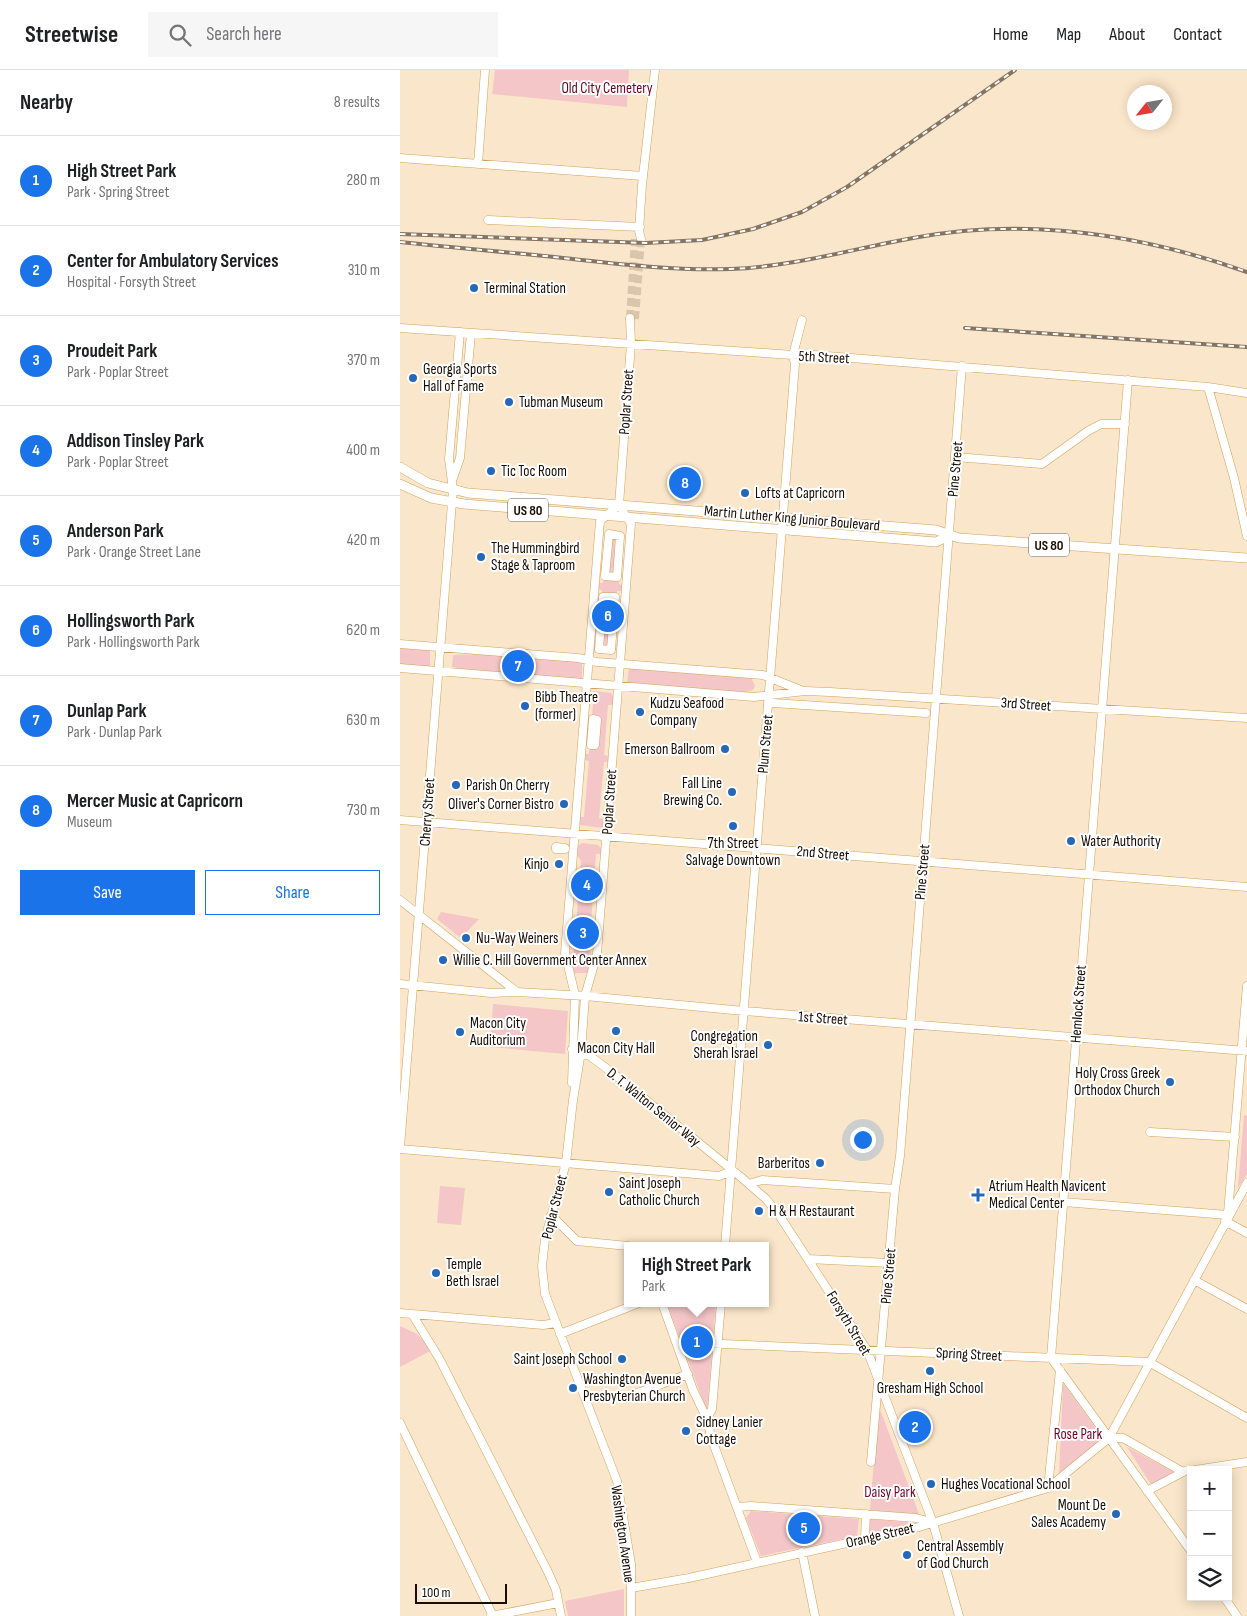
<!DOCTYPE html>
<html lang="en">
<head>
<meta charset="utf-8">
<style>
	body { margin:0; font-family:"Sofia Sans Condensed",sans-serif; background:#f6f6f6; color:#202124 }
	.controls { position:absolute; right:15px; bottom:15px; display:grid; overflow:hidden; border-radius:0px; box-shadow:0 2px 12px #0003 }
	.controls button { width:45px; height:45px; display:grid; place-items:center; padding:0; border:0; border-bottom:1px solid #e0e0e0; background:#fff; color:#202124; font:25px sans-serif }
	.compass { position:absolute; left:727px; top:15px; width:45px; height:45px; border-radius:50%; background:#fff; box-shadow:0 2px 12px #0003; rotate:239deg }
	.scale { position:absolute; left:15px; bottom:12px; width:92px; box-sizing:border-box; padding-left:5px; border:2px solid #190c00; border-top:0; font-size:14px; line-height:18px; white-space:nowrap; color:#190c00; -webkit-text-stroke:4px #fff; paint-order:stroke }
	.you { position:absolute; left:462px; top:1069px; width:18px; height:18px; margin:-12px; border:4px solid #fff; border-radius:50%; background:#1a73e8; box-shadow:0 0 0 8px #1a73e833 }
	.badge { display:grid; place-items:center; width:32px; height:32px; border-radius:50%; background:#1a73e8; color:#fff; font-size:16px; font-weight:700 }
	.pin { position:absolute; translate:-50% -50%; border:2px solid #fff; box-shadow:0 1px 5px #0006 }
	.popup { position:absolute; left:224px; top:1172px; width:145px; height:65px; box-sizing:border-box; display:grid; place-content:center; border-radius:0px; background:#fff; filter:drop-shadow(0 1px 4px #0005); font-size:16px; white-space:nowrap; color:#757577 }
	.popup b { font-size:19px; color:#202124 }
	.popup::after { content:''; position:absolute; left:50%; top:100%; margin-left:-10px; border:10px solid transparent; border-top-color:#fff }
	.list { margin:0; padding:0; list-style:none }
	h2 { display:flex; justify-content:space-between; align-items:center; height:65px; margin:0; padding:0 20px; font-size:21px }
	h2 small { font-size:16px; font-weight:400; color:#757577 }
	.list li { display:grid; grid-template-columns:32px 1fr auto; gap:15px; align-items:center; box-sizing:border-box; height:90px; padding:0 20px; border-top:1px solid #e0e0e0 }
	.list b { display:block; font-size:19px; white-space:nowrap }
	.list p { margin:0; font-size:16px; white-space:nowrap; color:#757577 }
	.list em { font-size:16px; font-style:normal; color:#757577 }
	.actions { display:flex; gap:10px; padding:15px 20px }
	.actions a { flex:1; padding:11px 0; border:1px solid #1a73e8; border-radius:0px; text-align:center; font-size:18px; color:#1a73e8 }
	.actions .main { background:#1a73e8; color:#fff }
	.icon { flex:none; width:28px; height:28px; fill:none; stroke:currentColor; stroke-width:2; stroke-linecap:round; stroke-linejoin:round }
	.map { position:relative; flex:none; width:847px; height:1546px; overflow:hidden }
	header { display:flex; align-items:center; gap:30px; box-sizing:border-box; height:70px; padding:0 25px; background:#fff; border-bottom:1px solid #e0e0e0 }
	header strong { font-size:24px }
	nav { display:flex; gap:28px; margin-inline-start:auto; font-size:18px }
	.search { width:350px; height:45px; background:#f6f6f6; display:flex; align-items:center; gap:12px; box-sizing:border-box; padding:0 18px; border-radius:0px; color:#757577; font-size:19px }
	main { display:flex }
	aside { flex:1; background:#fff }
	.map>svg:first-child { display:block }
</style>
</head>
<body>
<header>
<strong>Streetwise</strong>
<div class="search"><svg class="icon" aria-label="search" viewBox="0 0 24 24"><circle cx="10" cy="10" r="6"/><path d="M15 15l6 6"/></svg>Search here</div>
<nav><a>Home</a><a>Map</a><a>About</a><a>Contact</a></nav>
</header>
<main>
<aside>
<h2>Nearby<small>8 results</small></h2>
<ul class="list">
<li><span class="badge">1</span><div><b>High Street Park</b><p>Park · Spring Street</p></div><em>280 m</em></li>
<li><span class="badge">2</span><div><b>Center for Ambulatory Services</b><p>Hospital · Forsyth Street</p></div><em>310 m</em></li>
<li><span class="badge">3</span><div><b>Proudeit Park</b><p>Park · Poplar Street</p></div><em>370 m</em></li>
<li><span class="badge">4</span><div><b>Addison Tinsley Park</b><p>Park · Poplar Street</p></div><em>400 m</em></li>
<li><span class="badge">5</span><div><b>Anderson Park</b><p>Park · Orange Street Lane</p></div><em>420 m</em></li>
<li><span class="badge">6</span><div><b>Hollingsworth Park</b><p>Park · Hollingsworth Park</p></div><em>620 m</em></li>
<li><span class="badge">7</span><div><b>Dunlap Park</b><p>Park · Dunlap Park</p></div><em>630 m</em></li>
<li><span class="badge">8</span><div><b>Mercer Music at Capricorn</b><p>Museum</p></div><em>730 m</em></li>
</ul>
<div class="actions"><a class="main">Save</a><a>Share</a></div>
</aside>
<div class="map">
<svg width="847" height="1546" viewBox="0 0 847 1546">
	<rect width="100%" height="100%" fill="#fae6ca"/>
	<path fill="#f4c6c8" d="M95,0h134l-2,37 -135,-13z
		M207,464l15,4 -3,46 3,1v6h-5l-4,51 5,1 -4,11 -18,-1 -3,-2 1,-10h5l3,-51 -5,-1 1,-6h5z
		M0,578l30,2v17l-30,-2z
		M80,584l102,8v17l-104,-7 -26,-5 1,-12z
		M229,596l122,11 4,9 -2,4 -8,2 -59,-3 -59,-6z
		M194,621l17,2 3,4 -1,8h-5l-4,50 5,1 -1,6h-4l-5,56 5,1 -2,9 -23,-3 1,-8h4l5,-56 -5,-1 1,-6h4l4,-51 -4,-1 1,-8z
		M182,773l16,2 4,4 -1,5h-5l-7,96 4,6 -5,17h-15l-3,-22 4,2 7,-92 -4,-6 1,-9z
		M41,842l38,7 -18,19 -24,-19z
		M93,934l75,7 -3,43 -75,-7z
		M844,1045l3,1v58l-9,14z
		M40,1116l25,2 -4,37 -24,-2z
		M267,1233h49l-9,109z
		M0,1256l17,8 15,16 -32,17z
		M663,1313l40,55 -44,38z
		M480,1339l39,105 -1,1 -48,-5 8,-100z
		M727,1377l49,26 -24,13z
		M351,1441l108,8 -2,17 -96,20 -15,-38z
		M469,1449l44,4v1l-45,10z
		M224,1519v27h-56l-3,-15z"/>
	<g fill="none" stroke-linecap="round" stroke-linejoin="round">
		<path stroke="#d8c5ac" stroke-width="8" stroke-dasharray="8 4" stroke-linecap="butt" d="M230,248l5,-79
			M235,249l6,-80"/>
		<g stroke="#d2a259" stroke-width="9">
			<path id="minor" d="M0,88l243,18
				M78,94l7,-94
				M88,150l152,7
				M241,169l-2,-8 3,-46 13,-115
				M230,248l1,26 -12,161 12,19 -34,430 -12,42 -4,56 -8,48 -7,63 -21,76 -3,27 3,28 72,187 14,83v52
				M0,258l393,27 9,-1 406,33 39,6
				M728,310l-77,978 140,193
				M808,317l26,91 13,58
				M556,387l86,7 46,-33 13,-7h24
				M53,408l7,-20 11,-125
				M209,464l11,2 -3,41 -12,-1z
				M203,527h12l-4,53 -12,-1z
				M0,574l178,14 19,4 166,13 40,16
				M115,594h3l-1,3h-3z
				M0,598l354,29 51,-6 25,1 417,26
				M373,633l153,10
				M193,649l4,1 -2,25h-4z
				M0,750l847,67
				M156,777l9,1v1h-9z
				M0,830l117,92
				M0,914l91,9 26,-1 68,4 159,15 503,40
				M172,979l18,7 24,18 128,104 24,21 13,16 88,135 66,173 26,93
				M172,1013l3,-88 -10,-42 35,-432 19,-16
				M750,1062l85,5
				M0,1077l53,-657 -4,-31 11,-127
				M0,1079l319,27 13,-5
				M349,1114l13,-4 133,9
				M663,1132l165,13
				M828,1143l19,-227
				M151,1145l26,26 51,5
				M825,1151l22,12
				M325,1176l70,-882 -2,-9 9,-35
				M408,1189l81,4
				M794,1210l53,29
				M262,1233l31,87 14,29 4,18 46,125
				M0,1243l143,12 13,-2
				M12,1244l27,44 109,214 8,18 5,26
				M160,1264l79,-31
				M276,1272l473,20 98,56
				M227,1327l61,-23
				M307,1349l5,-10 9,-106
				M0,1353l93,193
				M709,1368h14l60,34
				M471,1392l24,-273 5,-33 62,-790
				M795,1400l52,-8
				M648,1418l12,-118
				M747,1421l38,-20
				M337,1437l14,-1 165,12 15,4
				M465,1468l1,-24
				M402,1482l13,64
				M231,1518l58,-10 230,-51 129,-39 61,-50 138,-255
				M824,1527l13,19
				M91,1546l67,-13"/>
		</g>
		<g stroke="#d2a259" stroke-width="10">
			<path id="major" d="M0,397l28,16 40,10 468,37 23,8 288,20
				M0,414l31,14 33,6 472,38 13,-6"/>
		</g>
		<use href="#minor" stroke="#fff" stroke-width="8"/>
		<use href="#major" stroke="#fff" stroke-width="9"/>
		<g stroke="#857461" stroke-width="4">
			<path id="rail" d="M0,164l246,9 56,-3 51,-11 49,-17 45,-25 168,-117
				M0,172c54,6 109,10 163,16 55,6 112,13 167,11 62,-2 122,-20 183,-31 112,-21 227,-4 334,34
				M565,258l282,19"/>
		</g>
		<use href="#rail" stroke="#fff" stroke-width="2" stroke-dasharray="5.5" stroke-linecap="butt"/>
	</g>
	<g fill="#2567b8" stroke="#fff" stroke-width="2">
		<circle cx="74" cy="218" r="5"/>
		<circle cx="13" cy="308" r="5"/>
		<circle cx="109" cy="332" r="5"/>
		<circle cx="91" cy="401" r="5"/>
		<circle cx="345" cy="423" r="5"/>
		<circle cx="81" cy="487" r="5"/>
		<circle cx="125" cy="636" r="5"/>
		<circle cx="240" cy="642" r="5"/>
		<circle cx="325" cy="679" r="5"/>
		<circle cx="56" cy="715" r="5"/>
		<circle cx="332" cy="722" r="5"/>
		<circle cx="164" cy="734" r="5"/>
		<circle cx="333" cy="756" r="5"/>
		<circle cx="671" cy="771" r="5"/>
		<circle cx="159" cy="794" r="5"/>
		<circle cx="66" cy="868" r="5"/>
		<circle cx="43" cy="890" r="5"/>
		<circle cx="216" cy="961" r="5"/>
		<circle cx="60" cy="962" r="5"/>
		<circle cx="368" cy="975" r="5"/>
		<circle cx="770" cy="1012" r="5"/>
		<circle cx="420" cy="1093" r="5"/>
		<circle cx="209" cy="1122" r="5"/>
		<path d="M575.5 1117.5h5v5h5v5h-5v5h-5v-5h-5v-5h5z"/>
		<circle cx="359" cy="1141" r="5"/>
		<circle cx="36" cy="1203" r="5"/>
		<circle cx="222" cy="1289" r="5"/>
		<circle cx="530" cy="1301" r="5"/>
		<circle cx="173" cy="1318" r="5"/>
		<circle cx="286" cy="1361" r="5"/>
		<circle cx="531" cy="1414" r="5"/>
		<circle cx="716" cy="1444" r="5"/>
		<circle cx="507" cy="1485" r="5"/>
	</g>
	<g text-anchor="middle" stroke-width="4" stroke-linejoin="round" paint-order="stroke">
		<g fill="#fff" stroke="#5e554c" stroke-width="1">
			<rect x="108" y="428.5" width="40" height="23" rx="4"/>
			<rect x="629" y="463.5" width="40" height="23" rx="4"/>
		</g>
		<g font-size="14" font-weight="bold" fill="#190c00">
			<text x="128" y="445">US 80</text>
			<text x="649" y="480">US 80</text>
		</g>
		<g font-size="15" fill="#6f0521" stroke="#fff">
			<text x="207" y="23">Old City Cemetery</text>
			<text x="678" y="1369">Rose Park</text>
			<text x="490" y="1427">Daisy Park</text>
		</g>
		<g font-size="15" fill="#190c00" stroke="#fff" text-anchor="start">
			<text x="84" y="223">Terminal Station</text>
			<text x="23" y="304">Georgia Sports<tspan x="23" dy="17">Hall of Fame</tspan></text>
			<text x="119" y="337">Tubman Museum</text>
			<text x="101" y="406">Tic Toc Room</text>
			<text x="355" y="428">Lofts at Capricorn</text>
			<text x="91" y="483">The Hummingbird<tspan x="91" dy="17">Stage &amp; Taproom</tspan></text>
			<text x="135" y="632">Bibb Theatre<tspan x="135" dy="17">(former)</tspan></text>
			<text x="250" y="638">Kudzu Seafood<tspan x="250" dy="17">Company</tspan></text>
			<text x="315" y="684" text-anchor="end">Emerson Ballroom</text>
			<text x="322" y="718" text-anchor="end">Fall Line<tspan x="322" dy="17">Brewing Co.</tspan></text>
			<text x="66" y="720">Parish On Cherry</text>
			<text x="154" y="739" text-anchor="end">Oliver's Corner Bistro</text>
			<text x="681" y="776">Water Authority</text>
			<text x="333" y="778" text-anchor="middle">7th Street<tspan x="333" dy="17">Salvage Downtown</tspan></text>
			<text x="149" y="799" text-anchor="end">Kinjo</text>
			<text x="76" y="873">Nu-Way Weiners</text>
			<text x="53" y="895">Willie C. Hill Government Center Annex</text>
			<text x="70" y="958">Macon City<tspan x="70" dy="17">Auditorium</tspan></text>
			<text x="358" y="971" text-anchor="end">Congregation<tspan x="358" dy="17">Sherah Israel</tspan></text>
			<text x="216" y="983" text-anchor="middle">Macon City Hall</text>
			<text x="760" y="1008" text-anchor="end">Holy Cross Greek<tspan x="760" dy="17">Orthodox Church</tspan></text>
			<text x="410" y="1098" text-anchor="end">Barberitos</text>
			<text x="219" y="1118">Saint Joseph<tspan x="219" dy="17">Catholic Church</tspan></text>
			<text x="589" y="1121">Atrium Health Navicent<tspan x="589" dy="17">Medical Center</tspan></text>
			<text x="369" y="1146">H &amp; H Restaurant</text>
			<text x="46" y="1199">Temple<tspan x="46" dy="17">Beth Israel</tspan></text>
			<text x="212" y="1294" text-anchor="end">Saint Joseph School</text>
			<text x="183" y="1314">Washington Avenue<tspan x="183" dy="17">Presbyterian Church</tspan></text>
			<text x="530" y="1323" text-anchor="middle">Gresham High School</text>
			<text x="296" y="1357">Sidney Lanier<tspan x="296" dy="17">Cottage</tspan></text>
			<text x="541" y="1419">Hughes Vocational School</text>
			<text x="706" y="1440" text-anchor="end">Mount De<tspan x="706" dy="17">Sales Academy</tspan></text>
			<text x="517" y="1481">Central Assembly<tspan x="517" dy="17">of God Church</tspan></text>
		</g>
		<g font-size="15" fill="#190c00" stroke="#fff">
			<text transform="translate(424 287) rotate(3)" y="5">5th Street</text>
			<text transform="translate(226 332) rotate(-86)" y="5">Poplar Street</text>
			<text transform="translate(555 399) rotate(-85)" y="5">Pine Street</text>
			<text transform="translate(392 448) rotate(5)" y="5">Martin Luther King Junior Boulevard</text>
			<text transform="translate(626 634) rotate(4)" y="5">3rd Street</text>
			<text transform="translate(365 674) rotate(-85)" y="5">Plum Street</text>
			<text transform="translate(209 732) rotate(-86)" y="5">Poplar Street</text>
			<text transform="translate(27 742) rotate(-86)" y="5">Cherry Street</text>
			<text transform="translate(423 783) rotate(5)" y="5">2nd Street</text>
			<text transform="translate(522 802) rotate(-85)" y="5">Pine Street</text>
			<text transform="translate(678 934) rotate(-86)" y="5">Hemlock Street</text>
			<text transform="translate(423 948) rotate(4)" y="5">1st Street</text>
			<text transform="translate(254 1037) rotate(39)" y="5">D. T. Walton Senior Way</text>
			<text transform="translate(154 1137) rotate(-76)" y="5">Poplar Street</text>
			<text transform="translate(488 1206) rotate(-85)" y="5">Pine Street</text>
			<text transform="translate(449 1253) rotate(59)" y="5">Forsyth Street</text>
			<text transform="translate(569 1284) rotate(3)" y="5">Spring Street</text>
			<text transform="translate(223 1464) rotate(82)" y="5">Washington Avenue</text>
			<text transform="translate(480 1465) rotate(-13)" y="5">Orange Street</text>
		</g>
	</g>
</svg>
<div class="controls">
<button>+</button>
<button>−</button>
<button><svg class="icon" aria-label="layers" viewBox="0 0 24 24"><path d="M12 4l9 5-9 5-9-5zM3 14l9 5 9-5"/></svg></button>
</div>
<svg class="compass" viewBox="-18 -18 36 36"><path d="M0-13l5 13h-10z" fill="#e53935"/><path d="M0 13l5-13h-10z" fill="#757577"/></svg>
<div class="scale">100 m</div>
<div class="you"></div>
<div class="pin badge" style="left:297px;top:1272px">1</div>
<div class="popup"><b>High Street Park</b>Park</div>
<div class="pin badge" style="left:515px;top:1357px">2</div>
<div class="pin badge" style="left:183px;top:863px">3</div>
<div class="pin badge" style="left:187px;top:815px">4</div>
<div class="pin badge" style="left:404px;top:1458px">5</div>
<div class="pin badge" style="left:208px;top:546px">6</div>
<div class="pin badge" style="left:118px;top:596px">7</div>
<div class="pin badge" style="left:285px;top:413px">8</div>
</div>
</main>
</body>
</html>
